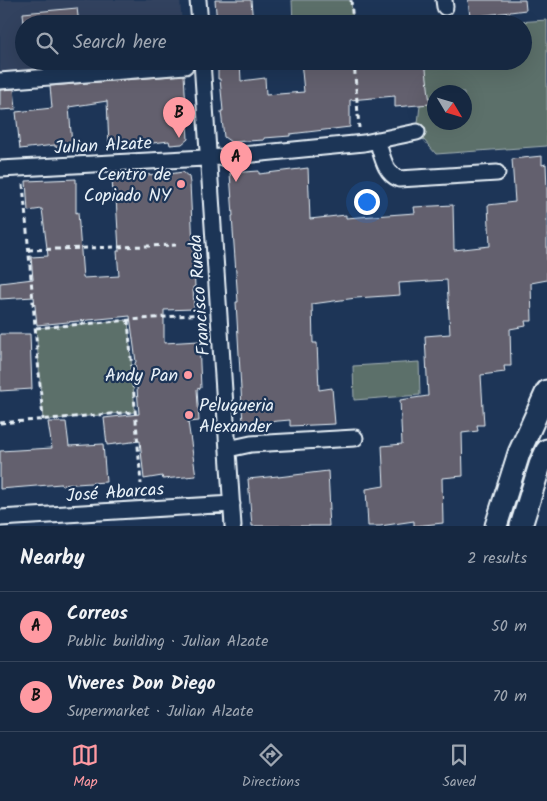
<!DOCTYPE html>
<html lang="en">
<head>
<meta charset="utf-8">
<style>
	body { margin:0; font-family:Kalam,sans-serif; background:#23344c; color:#f1f3f6 }
	.compass { position:absolute; left:427px; top:85px; width:45px; height:45px; border-radius:50%; background:#162841; box-shadow:0 5px 20px #0002; rotate:128deg }
	.you { position:absolute; left:366px; top:201px; width:18px; height:18px; margin:-12px; border:4px solid #fff; border-radius:50%; background:#1a73e8; box-shadow:0 0 0 8px #1a73e833 }
	.badge { display:grid; place-items:center; width:32px; height:32px; border-radius:50%; background:#ff9aa2; color:#111; font-size:16px; font-weight:700 }
	.pin { position:absolute; translate:-50% -41px; filter:drop-shadow(0 1px 2px #0008) }
	.pin::after { content:''; position:absolute; top:26px; width:18px; height:15px; background:inherit; clip-path:polygon(0 0,100% 0,50% 100%) }
	.list { margin:0; padding:0; list-style:none }
	h2 { display:flex; justify-content:space-between; align-items:center; height:65px; margin:0; padding:0 20px; font-size:21px }
	h2 small { font-size:16px; font-weight:400; color:#9ea6b1 }
	.list li { display:grid; grid-template-columns:32px 1fr auto; gap:15px; align-items:center; box-sizing:border-box; height:70px; padding:0 20px; border-top:1px solid #35445a }
	.list b { display:block; font-size:19px; white-space:nowrap }
	.list p { margin:0; font-size:16px; white-space:nowrap; color:#9ea6b1 }
	.list em { font-size:16px; font-style:normal; color:#9ea6b1 }
	.icon { flex:none; width:28px; height:28px; fill:none; stroke:currentColor; stroke-width:2; stroke-linecap:round; stroke-linejoin:round }
	.map { position:relative; flex:none; width:547px; height:526px; overflow:hidden }
	.search { position:absolute; background:#162841; box-shadow:0 5px 20px #0002; left:15px; right:15px; top:15px; height:55px; display:flex; align-items:center; gap:12px; box-sizing:border-box; padding:0 18px; border-radius:28px; color:#9ea6b1; font-size:19px }
	.sheet { height:205px; background:#162841 }
	nav { display:flex; justify-content:space-around; align-items:center; box-sizing:border-box; height:70px; border-top:1px solid #35445a; background:#162841; font-size:14px; color:#9ea6b1 }
	nav a { display:grid; justify-items:center; gap:2px }
	nav .on { color:#ff9aa2 }
	.map>svg:first-child { display:block }
</style>
</head>
<body>
<div class="map">
<svg width="547" height="526" viewBox="0 0 547 526">
	<rect width="100%" height="100%" fill="#1d3557"/>
	<filter id="ink" filterUnits="userSpaceOnUse"><feTurbulence type="fractalNoise" baseFrequency=".02" numOctaves="2"/><feDisplacementMap in="SourceGraphic" scale="10" xChannelSelector="R" yChannelSelector="G"/><feConvolveMatrix kernelMatrix="1 2 1 2 8 2 1 2 1" color-interpolation-filters="sRGB"/></filter>
	<g filter="url(#ink)">
		<path fill="#32425e" d="M0,0h180l2,24h-158v37h110l-134,11z"/>
		<path fill="#5c6f6b" stroke="#a2b0b2" fill-rule="evenodd" d="M292,0h59l2,24h-60z
			M547,20v126l-111,8 -19,-22 8,-71h98v-37h-35zM434,92h30v30h-30z
			M128,320l7,92 -92,8 -7,-92z
			M419,362l1,33 -66,5 -1,-34z"/>
		<path fill="#63616e" stroke="#e8f1f8" d="M215,0h36l2,24h-36z
			M468,0h57l1,10 -56,7z
			M77,8l2,16h-55l-1,-11z
			M218,61h22l1,20 24,-3 1,17 38,-3 -3,-31h124l5,43 -35,3v-11l-45,4v27l-60,7v2l-26,2v2l-33,2 -7,-5 -3,-26h2l-3,-32h-2z
			M184,75l4,64 -6,5 -12,1 -1,-4 -24,3v-1l-36,2 -2,-44 -38,6 3,38 -17,2v-2l-35,4 -4,-37 36,-4 -2,-22z
			M14,89l2,20 -16,1v-20z
			M542,156v9l4,-1 1,26v90l-16,3 1,38h-7l1,5 -16,3 1,37h-7l1,6 -24,3 3,50h-7l1,6 -16,2 1,43 -21,2 1,45 -29,3v-5l-34,5h-12l-2,-37 18,-3 -2,-40 20,-2 -2,-44 28,-4 -3,-60 25,-2 -3,-54 -48,3 1,12 -44,3 -44,6 1,39h4l2,47 13,-2 3,36 -45,2v-6l-47,4 -7,-122h2l-6,-86h1l-3,-43 29,-2v3l49,-6 2,51 36,-4v3l69,-5 -1,-6 39,-2 1,45 36,-4 -2,-41 27,-3 -3,-43z
			M183,172l6,5 1,6 5,104h-2l1,22 -30,1v33l35,-2 2,47 -4,1 2,32 -11,1 8,54 -33,3 -1,-3 -18,3 -4,-38 -33,4 -3,-27 35,-4 -4,-51 1,-1 -6,-46 -93,9 -3,-28 -34,2v-16l33,-4 -2,-22 17,-1 -6,-47 -14,2 -2,-30 50,-2v34l2,-1 5,66 36,-2 -2,-25h2l-3,-54h-3l-1,-21 57,-2z
			M0,334h30l2,55 -32,2z
			M48,422h18l3,24 34,-2 3,38 -45,3v-1l-61,5v-38l52,-3z
			M328,471l2,39h-2l1,16h-77l-4,-47 30,-3v1z"/>
		<g fill="none" stroke-linecap="round" stroke-linejoin="round">
			<g stroke="#e8f1f8" stroke-width="19">
				<path id="street" d="M198,0l2,24
					M444,0l1,7
					M202,61l31,465
					M0,81l185,-15
					M377,140c5,14 7,33 22,39l98,-6
					M0,169l223,-12 141,-14 53,-11
					M228,449l23,-5 104,-6
					M0,518l232,-14"/>
			</g>
			<g stroke="#e8f1f8" stroke-width="25">
				<path id="secondary" d="M496,526l23,-73 28,-62
					M521,526l19,-61 7,-15"/>
			</g>
			<path stroke="#e8f1f8" stroke-width="3" stroke-dasharray="5 4" stroke-linecap="butt" d="M351,0l2,24
				M354,61l5,67
				M23,184l20,236
				M28,250l148,-5
				M128,320l13,164
				M36,328l165,-14
				M0,423l135,-11"/>
			<use href="#street" stroke="#1d3557" stroke-width="15"/>
			<use href="#secondary" stroke="#1d3557" stroke-width="21"/>
		</g>
	</g>
	<g fill="#ff9aa2" stroke="#1d3557" stroke-width="2">
		<circle cx="181" cy="184" r="5"/>
		<circle cx="188" cy="375" r="5"/>
		<circle cx="189" cy="415" r="5"/>
	</g>
	<g text-anchor="middle" stroke-width="4.5" stroke-linejoin="round" paint-order="stroke">
		<g font-size="18" fill="#e8f1f8" stroke="#1d3557">
			<text transform="translate(103 145) rotate(-3)" y="6">Julian Alzate</text>
			<text transform="translate(199 295) rotate(-94)" y="6">Francisco Rueda</text>
			<text transform="translate(115 492) rotate(-4)" y="6">José Abarcas</text>
		</g>
		<g font-size="18" fill="#e8f1f8" stroke="#1d3557" text-anchor="end">
			<text x="171" y="180">Centro de<tspan x="171" dy="21">Copiado NY</tspan></text>
			<text x="178" y="381">Andy Pan</text>
			<text x="199" y="411" text-anchor="start">Peluqueria<tspan x="199" dy="21">Alexander</tspan></text>
		</g>
	</g>
</svg>
<svg class="compass" viewBox="-18 -18 36 36"><path d="M0-13l5 13h-10z" fill="#e53935"/><path d="M0 13l5-13h-10z" fill="#9ea6b1"/></svg>
<div class="you"></div>
<div class="pin badge" style="left:236px;top:182px">A</div>
<div class="pin badge" style="left:179px;top:138px">B</div>
<div class="search"><svg class="icon" aria-label="search" viewBox="0 0 24 24"><circle cx="10" cy="10" r="6"/><path d="M15 15l6 6"/></svg>Search here</div>
</div>
<section class="sheet">
<h2>Nearby<small>2 results</small></h2>
<ul class="list">
<li><span class="badge">A</span><div><b>Correos</b><p>Public building · Julian Alzate</p></div><em>50 m</em></li>
<li><span class="badge">B</span><div><b>Viveres Don Diego</b><p>Supermarket · Julian Alzate</p></div><em>70 m</em></li>
</ul>
</section>
<nav>
<a class="on"><svg class="icon" aria-label="map" viewBox="0 0 24 24"><path d="M3 6l6-2 6 2 6-2v14l-6 2-6-2-6 2zM9 4v14M15 6v14"/></svg>Map</a>
<a><svg class="icon" aria-label="directions" viewBox="0 0 24 24"><path d="M12 3l9 9-9 9-9-9zM9 14v-3h6M13 9l2 2-2 2"/></svg>Directions</a>
<a><svg class="icon" aria-label="saved" viewBox="0 0 24 24"><path d="M7 4h10v16l-5-4-5 4z"/></svg>Saved</a>
</nav>
</body>
</html>
